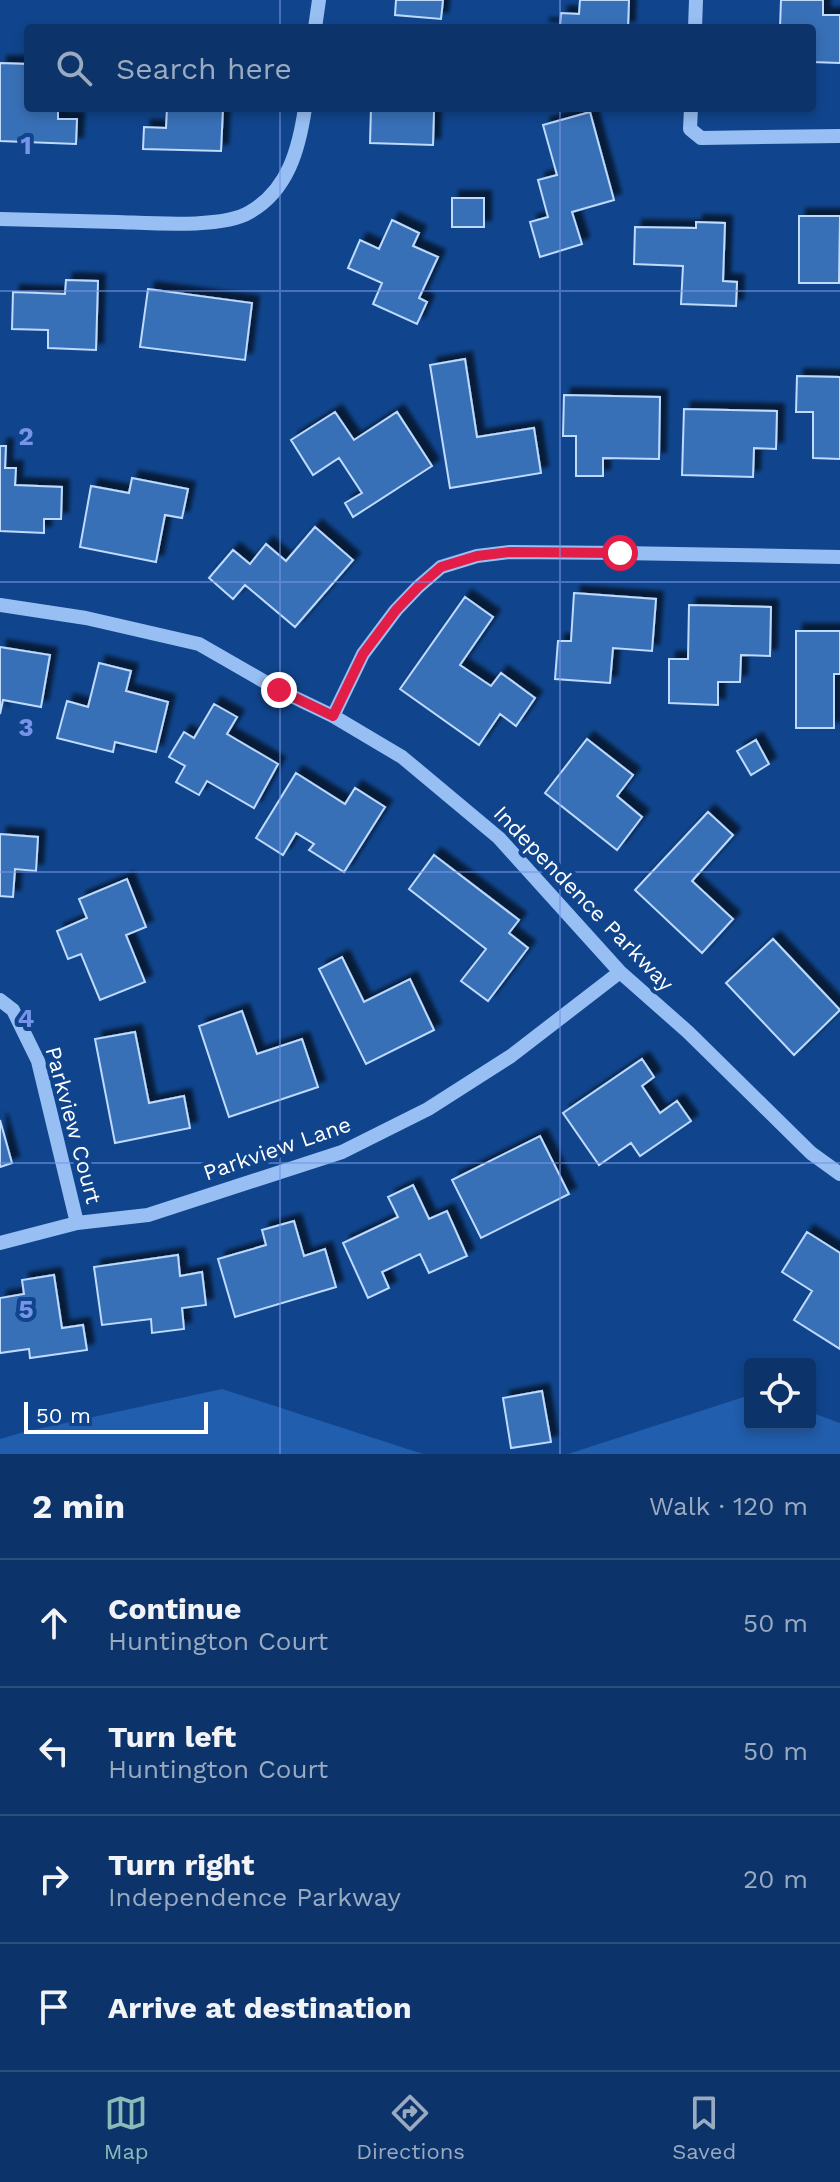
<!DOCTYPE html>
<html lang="en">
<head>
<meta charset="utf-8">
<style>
	body { margin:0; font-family:"Work Sans",sans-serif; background:#153c70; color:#f1f3f6 }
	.controls { position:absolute; right:24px; bottom:24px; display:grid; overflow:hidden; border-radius:8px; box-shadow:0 4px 12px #0003 }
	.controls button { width:72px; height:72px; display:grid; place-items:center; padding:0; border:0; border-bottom:2px solid #2c4f7e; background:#0c346a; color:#f1f3f6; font:40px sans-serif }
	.scale { position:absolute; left:24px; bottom:20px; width:184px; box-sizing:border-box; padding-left:8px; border:4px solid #fff; border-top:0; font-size:22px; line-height:28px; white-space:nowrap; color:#fff; -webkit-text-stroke:6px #10458d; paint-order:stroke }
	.stop { position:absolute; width:24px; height:24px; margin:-18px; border:6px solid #e11d48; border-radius:50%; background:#fff }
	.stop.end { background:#e11d48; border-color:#fff; box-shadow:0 2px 8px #0008 }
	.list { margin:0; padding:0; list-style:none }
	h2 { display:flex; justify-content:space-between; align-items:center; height:104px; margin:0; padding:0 32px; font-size:34px }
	h2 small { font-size:26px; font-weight:400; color:#9aaac1 }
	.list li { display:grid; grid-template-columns:52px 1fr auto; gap:24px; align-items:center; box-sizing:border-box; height:128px; padding:0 32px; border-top:2px solid #2c4f7e }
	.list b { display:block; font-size:30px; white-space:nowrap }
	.list p { margin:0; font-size:26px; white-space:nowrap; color:#9aaac1 }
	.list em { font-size:26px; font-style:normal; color:#9aaac1 }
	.icon { flex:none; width:44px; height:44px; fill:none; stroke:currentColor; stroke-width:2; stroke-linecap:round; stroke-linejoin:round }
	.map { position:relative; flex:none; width:840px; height:1454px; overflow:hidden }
	.search { position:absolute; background:#0c346a; box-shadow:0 4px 12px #0003; left:24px; right:24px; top:24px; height:88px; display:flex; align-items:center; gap:20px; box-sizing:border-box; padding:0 28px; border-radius:8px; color:#9aaac1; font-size:30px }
	.sheet { height:616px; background:#0c346a }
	nav { display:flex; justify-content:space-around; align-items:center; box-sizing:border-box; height:112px; border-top:2px solid #2c4f7e; background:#0c346a; font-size:22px; color:#9aaac1 }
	nav a { display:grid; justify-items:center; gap:4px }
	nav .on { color:#8bbbb9 }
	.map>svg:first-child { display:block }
</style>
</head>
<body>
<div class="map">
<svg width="840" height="1454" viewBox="0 0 840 1454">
	<defs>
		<filter id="shadow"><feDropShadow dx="7" dy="-7" stdDeviation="2" flood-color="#0009"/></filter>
	</defs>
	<rect width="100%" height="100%" fill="#10458d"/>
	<path fill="#215ead" d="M222,1389l201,65h-423v-15l24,-7z
		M750,1395v29h60v-12l30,11v31h-272z"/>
	<path fill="#386fb7" stroke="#bedafd" stroke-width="2" filter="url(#shadow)" d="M396,0h47l-2,19 -46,-4z
		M580,0h49l-1,28h-85v-3l17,1 1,-13 18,1z
		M781,0h42v15h17v48l-28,-1v-34h-32z
		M0,63l28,1v44h30v11h19l-1,25 -76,-3z
		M167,108h56l-2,43 -78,-2 1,-22 22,1z
		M371,108h55v3h8l-1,34 -63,-2z
		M590,112l24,88 -42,12 10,32 -42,13 -10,-35 18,-5 -10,-37 19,-5 -14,-50z
		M452,198h32v29h-32z
		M799,216h41l-1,67h-40z
		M392,220l27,13 -6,13 25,11 -19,41 8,4 -10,22 -44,-20 9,-21 -34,-15 12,-28 19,9z
		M696,222l29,1 -2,58 14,1 -1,24 -55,-2 2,-38 -49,-2 1,-37 61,1z
		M66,280l32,1 -2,69 -48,-2v-18l-36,-1 1,-37 52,2z
		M148,289l104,14 -7,57 -105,-13z
		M465,359l12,78 57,-9 7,45 -91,15 -20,-123z
		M797,376l43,1v82l-27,-1v-46h-17z
		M564,395l96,2 -1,62 -56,-1v18h-27v-40h-13z
		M684,409l93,2 -1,38 -22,-1 -1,29 -71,-2z
		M335,412l19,28 43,-28 35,54 -79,51 -8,-14 17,-10 -23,-35 -26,17 -22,-35z
		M0,446h6l-1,22h11l-1,17 47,2 -1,32h-17v14l-44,-2z
		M132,478l56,11 -6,29 -17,-3 -9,47 -76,-15 11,-61 38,7z
		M315,527l38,33 -58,67 -50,-42 -12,14 -24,-21 24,-28 17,14 16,-20 20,17z
		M574,593l82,6 -4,52 -39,-3 -3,35 -55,-4 3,-38h13z
		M465,597l28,20 -33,48 31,21 10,-13 34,25 -19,28 -16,-12 -21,31 -79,-56z
		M689,605l82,2 -1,49 -29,-1 -1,27h-22v23l-49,-2v-44h19z
		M796,631h44v43h-6v54h-38z
		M0,647l50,8 -9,52 -38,-7 -3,14z
		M99,663l32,8 -5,20 42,11 -12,50 -41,-10 -2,10 -56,-14 10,-37 21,6z
		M214,704l23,13 -10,17 51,30 -24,44 -47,-27 -8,14 -23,-13 9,-16 -16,-9 15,-25 10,6z
		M587,739l46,36 -16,21 25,21 -25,33 -72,-57z
		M756,740l13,24 -18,11 -14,-24z
		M296,773l49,31 10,-16 30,19 -41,65 -35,-22 5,-6 -18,-11 -13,22 -27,-17z
		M708,812l25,23 -41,46 41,38 -31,34 -67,-63z
		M0,834l38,3 -2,34 -21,-2 -2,28 -13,-1z
		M434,855l85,65 -10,13 19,15 -40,53 -27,-20 25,-32 -77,-60z
		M127,879l19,48 -20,8 19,47 -45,18 -19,-46 -13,5 -11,-28 30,-13 -8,-19z
		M773,939l67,71 -46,45 -68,-72z
		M342,957l22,45 46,-23 24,51 -68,34 -47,-95z
		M242,1011l15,43 45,-15 16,48 -89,30 -30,-91z
		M135,1032l14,71 35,-7 6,32 -75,15 -20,-104z
		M642,1059l12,18 -12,9 18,27 17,-12 14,20 -51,35 -9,-13 -32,22 -36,-52z
		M0,1120l12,43 -12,4z
		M540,1136l29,58 -88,44 -29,-58z
		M413,1185l16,34 18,-8 20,45 -38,17 -9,-19 -38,18 7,16 -21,10 -25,-55 55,-26 -10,-20z
		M294,1221l10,35 21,-7 11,38 -101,30 -17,-58 48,-14 -4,-15z
		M807,1232l33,21v96l-46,-29 18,-29 -30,-19z
		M178,1255l2,21 22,-4 4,33 -24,3 2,21 -32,4 -1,-14 -49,6 -8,-58z
		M54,1275l8,53 21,-3 4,25 -57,8 -1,-9 -29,4v-55l24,-4 -2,-14z
		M542,1391l9,51 -40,6 -8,-50z"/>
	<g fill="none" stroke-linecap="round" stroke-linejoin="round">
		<path stroke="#97bff3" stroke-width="14" d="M315,28l4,-28
			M695,28l1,-28
			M691,108l-1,21 11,9 139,-2
			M0,219c39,1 78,2 117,3 33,1 105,7 133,-10 38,-22 49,-63 55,-104
			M0,605l86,13 113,26 80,46 54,26 69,41 97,81 121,134 68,60 123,121 29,21
			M333,716l30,-62 33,-44 22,-23 23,-20 36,-11 33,-4 110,1 220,4
			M0,1000l13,10 25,51 39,162
			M0,1243l77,-20 71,-8 194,-63 86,-43 83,-53 109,-84"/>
	</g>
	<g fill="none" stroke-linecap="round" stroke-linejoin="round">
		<path stroke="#e11d48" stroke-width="10" d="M279,690l54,26 30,-62 33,-44 22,-23 23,-20 36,-11 33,-4 110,1"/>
	</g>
	<path fill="none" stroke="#7795e8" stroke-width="2" stroke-opacity="0.55" d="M280,0v28M560,0v28M280,108v1346M560,108v1346M0,291h840M0,582h840M0,872h840M0,1163h840"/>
	<g text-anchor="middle" stroke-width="8" stroke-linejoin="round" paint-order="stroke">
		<g font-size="22" fill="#fff" stroke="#10458d">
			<text transform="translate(584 898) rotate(46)" y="8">Independence Parkway</text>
			<text transform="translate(74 1125) rotate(75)" y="8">Parkview Court</text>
			<text transform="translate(277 1148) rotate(-19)" y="8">Parkview Lane</text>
		</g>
	</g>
	<g font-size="26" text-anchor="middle" font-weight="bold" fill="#7795e8" stroke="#10458d" stroke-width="8" stroke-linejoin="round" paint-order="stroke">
		<text x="26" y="154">1</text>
		<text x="26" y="445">2</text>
		<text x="26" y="736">3</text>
		<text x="26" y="1027">4</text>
		<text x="26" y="1318">5</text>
	</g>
</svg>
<div class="controls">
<button><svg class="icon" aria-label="locate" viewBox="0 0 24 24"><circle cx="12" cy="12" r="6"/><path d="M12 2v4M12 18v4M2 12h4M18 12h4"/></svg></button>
</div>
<div class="scale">50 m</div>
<div class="stop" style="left:620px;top:553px"></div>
<div class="stop end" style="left:279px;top:690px"></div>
<div class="search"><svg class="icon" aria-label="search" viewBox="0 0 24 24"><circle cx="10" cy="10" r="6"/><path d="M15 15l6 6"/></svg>Search here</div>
</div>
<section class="sheet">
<h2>2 min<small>Walk · 120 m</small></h2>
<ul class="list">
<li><svg class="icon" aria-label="ahead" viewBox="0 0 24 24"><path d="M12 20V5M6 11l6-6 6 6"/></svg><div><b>Continue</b><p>Huntington Court</p></div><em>50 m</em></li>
<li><svg class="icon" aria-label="left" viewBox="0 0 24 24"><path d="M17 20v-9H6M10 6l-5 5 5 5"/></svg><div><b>Turn left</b><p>Huntington Court</p></div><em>50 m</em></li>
<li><svg class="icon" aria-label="right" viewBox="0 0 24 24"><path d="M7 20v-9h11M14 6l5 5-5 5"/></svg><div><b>Turn right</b><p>Independence Parkway</p></div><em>20 m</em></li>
<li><svg class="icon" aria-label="arrive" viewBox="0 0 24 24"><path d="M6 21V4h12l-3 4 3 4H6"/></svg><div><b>Arrive at destination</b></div></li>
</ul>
</section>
<nav>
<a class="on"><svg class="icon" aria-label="map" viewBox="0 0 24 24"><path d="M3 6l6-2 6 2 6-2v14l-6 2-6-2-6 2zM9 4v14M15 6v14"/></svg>Map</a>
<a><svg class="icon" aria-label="directions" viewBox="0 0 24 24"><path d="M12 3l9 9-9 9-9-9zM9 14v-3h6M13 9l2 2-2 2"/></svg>Directions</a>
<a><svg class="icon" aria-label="saved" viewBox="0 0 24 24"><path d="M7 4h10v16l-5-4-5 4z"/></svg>Saved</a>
</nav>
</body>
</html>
